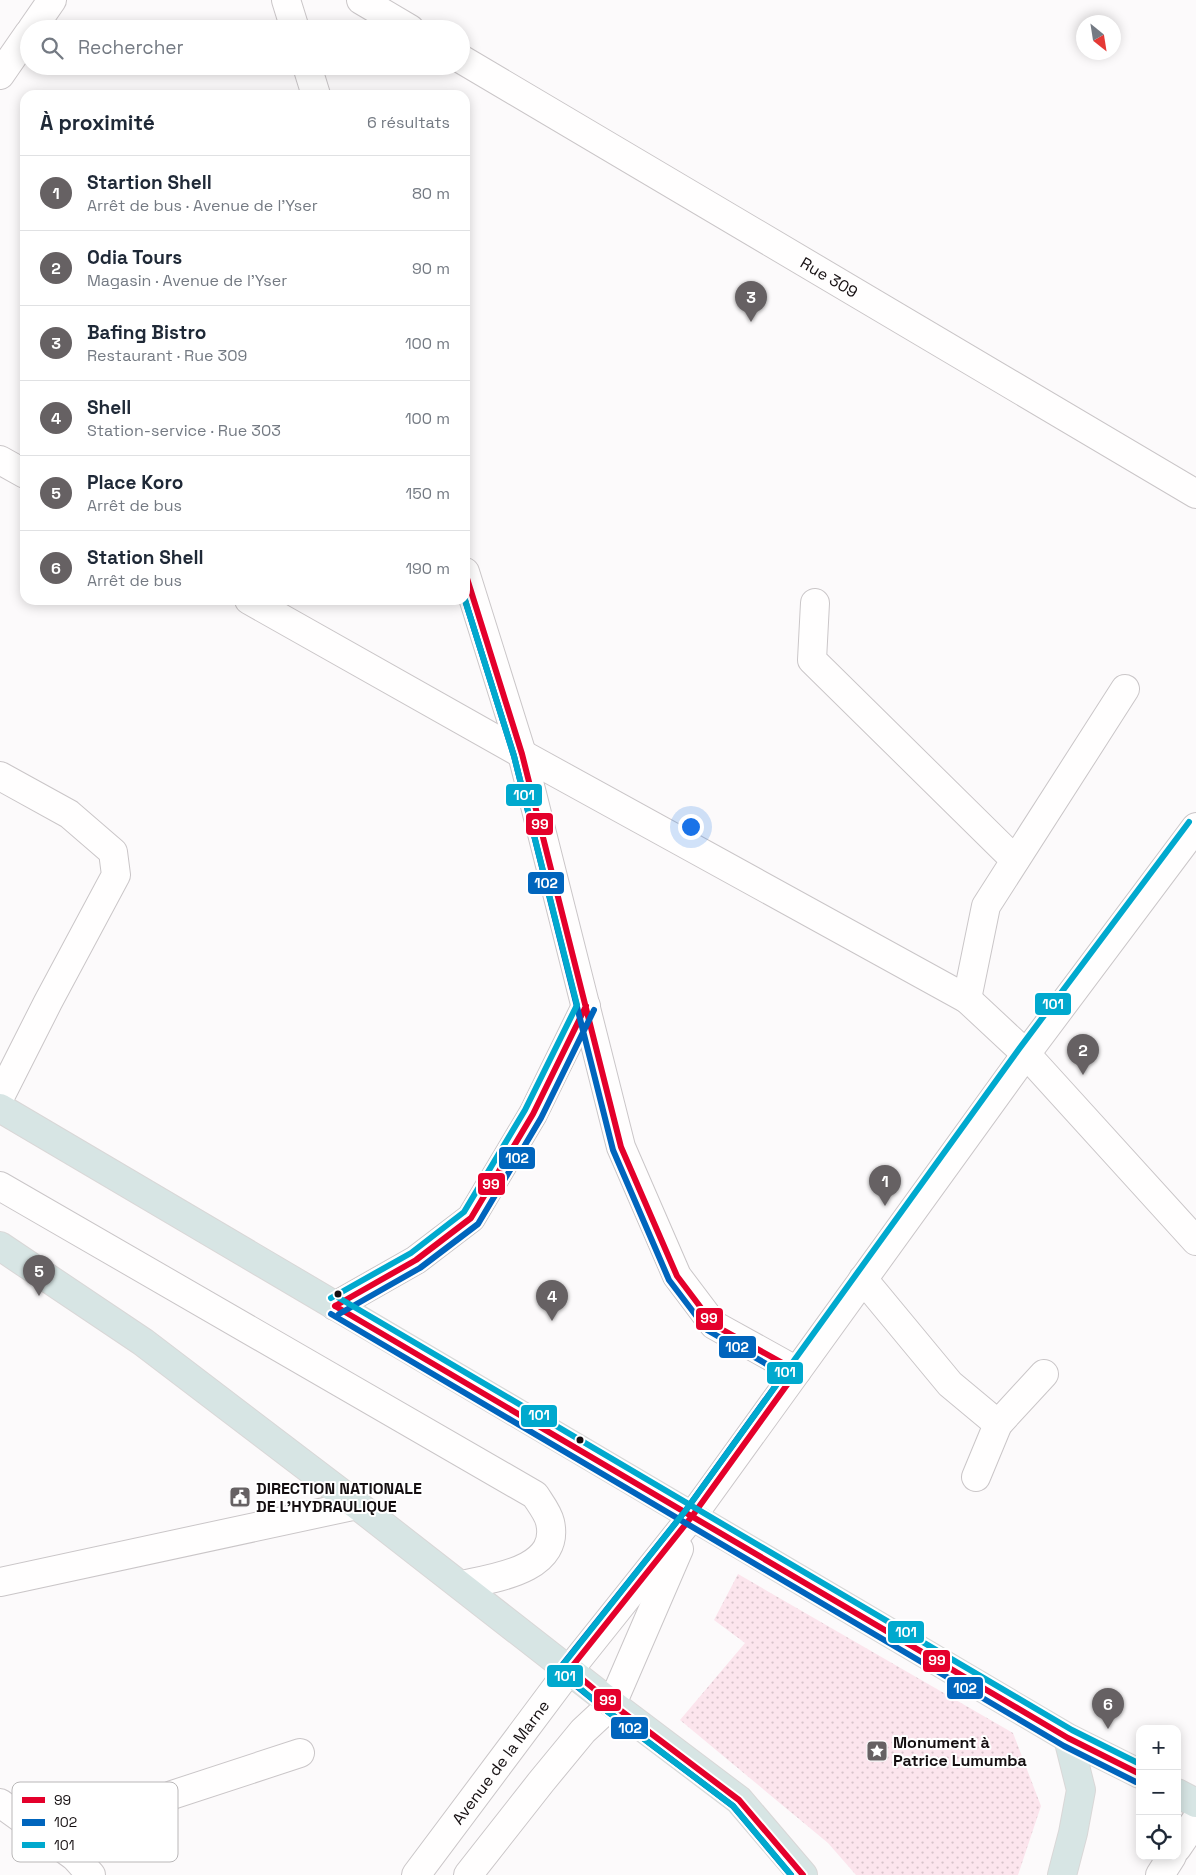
<!DOCTYPE html>
<html lang="fr">
<head>
<meta charset="utf-8">
<style>
	body { margin:0; font-family:"Space Grotesk",sans-serif; background:#f2f2f3; color:#1f2937 }
	.controls { position:absolute; right:15px; bottom:15px; display:grid; overflow:hidden; border-radius:10px; box-shadow:0 2px 12px #0003 }
	.controls button { width:45px; height:45px; display:grid; place-items:center; padding:0; border:0; border-bottom:1px solid #e0e1e3; background:#fff; color:#1f2937; font:25px sans-serif }
	.compass { position:absolute; left:1076px; top:15px; width:45px; height:45px; border-radius:50%; background:#fff; box-shadow:0 2px 12px #0003; rotate:150deg }
	.you { position:absolute; left:690px; top:826px; width:18px; height:18px; margin:-12px; border:4px solid #fff; border-radius:50%; background:#1a73e8; box-shadow:0 0 0 8px #1a73e833 }
	.badge { display:grid; place-items:center; width:32px; height:32px; border-radius:50%; background:#666163; color:#fff; font-size:16px; font-weight:700 }
	.pin { position:absolute; translate:-50% -41px; filter:drop-shadow(0 1px 2px #0008) }
	.pin::after { content:''; position:absolute; top:26px; width:18px; height:15px; background:inherit; clip-path:polygon(0 0,100% 0,50% 100%) }
	.list { margin:0; padding:0; list-style:none }
	h2 { display:flex; justify-content:space-between; align-items:center; height:65px; margin:0; padding:0 20px; font-size:21px }
	h2 small { font-size:16px; font-weight:400; color:#747a83 }
	.list li { display:grid; grid-template-columns:32px 1fr auto; gap:15px; align-items:center; box-sizing:border-box; height:75px; padding:0 20px; border-top:1px solid #e0e1e3 }
	.list b { display:block; font-size:19px; white-space:nowrap }
	.list p { margin:0; font-size:16px; white-space:nowrap; color:#747a83 }
	.list em { font-size:16px; font-style:normal; color:#747a83 }
	.icon { flex:none; width:28px; height:28px; fill:none; stroke:currentColor; stroke-width:2; stroke-linecap:round; stroke-linejoin:round }
	.map { position:relative; flex:none; width:1196px; height:1875px; overflow:hidden }
	.search { position:absolute; background:#fff; box-shadow:0 2px 12px #0003; left:20px; top:20px; width:450px; height:55px; display:flex; align-items:center; gap:12px; box-sizing:border-box; padding:0 18px; border-radius:28px; color:#747a83; font-size:19px }
	.panel { position:absolute; background:#fff; box-shadow:0 2px 12px #0003; left:20px; top:90px; width:450px; height:515px; border-radius:15px }
	.map>svg:first-child { display:block }
</style>
</head>
<body>
<div class="map">
<svg width="1196" height="1875" viewBox="0 0 1196 1875">
	<defs>
		<pattern id="green-dots" width="8" height="8" patternUnits="userSpaceOnUse" patternTransform="scale(1.25)"><rect width="8" height="8" fill="#fce5ed"/><path d="M2 2h.1M6 6h.1" fill="none" stroke="#d7c3ca" stroke-width="1.8" stroke-linecap="round"/></pattern>
	</defs>
	<rect width="100%" height="100%" fill="#fcfafb"/>
	<path fill="url(#green-dots)" d="M738,1574l275,159 28,73 -23,69h-162l-28,-32 -148,-123 65,-77 -31,-23z"/>
	<g fill="none" stroke-linecap="round" stroke-linejoin="round">
		<g stroke="#cac6c8" stroke-width="30">
			<g id="minor">
				<path d="M286,0l9,29"/>
				<path d="M361,0l49,29"/>
				<path d="M32,29l20,-29"/>
				<path id="s1" d="M461,59l735,435"/>
				<path d="M307,66l9,29"/>
				<path d="M0,75l29,-42"/>
				<path d="M0,460l25,14"/>
				<path d="M465,572l57,182 99,393 56,129 37,49 83,46"/>
				<path d="M249,600l273,154 445,245 59,55 170,187"/>
				<path d="M815,603l-3,57 203,200"/>
				<path d="M0,776l69,38 44,38 3,23 -68,127 -48,95"/>
				<path d="M967,999l19,-93 139,-217"/>
				<path d="M0,1186l535,309c5,8 13,18 15,27 11,48 -56,56 -89,63"/>
				<path d="M863,1279l87,105 48,40 46,-50"/>
				<path d="M335,1306l81,-46 55,-42 62,-104 53,-108"/>
				<path d="M976,1477l22,-53"/>
				<path d="M0,1582l357,-77"/>
				<path d="M0,1803l75,54 16,18"/>
				<path d="M1177,1848l19,-28"/>
				<path d="M75,1857l97,-62 128,-42"/>
				<path id="s2" d="M416,1875l154,-206 123,-154 333,-461 170,-227"/>
				<path d="M468,1875l73,-93 42,-51 29,-27 67,-155"/>
				<path d="M1160,1875l12,-19"/>
			</g>
		</g>
		<g stroke="#d9d7d7" stroke-width="30">
			<path id="major" d="M0,1108l1068,630 72,36
				M0,1246l143,96 214,163 255,199 127,96 64,75
				M1177,1793l19,10
				M1062,1875l11,-42 8,-43 -13,-52"/>
		</g>
		<use href="#minor" stroke="#fffefe" stroke-width="28"/>
		<use href="#major" stroke="#d7e5e4" stroke-width="28"/>
		<g stroke="#fff" stroke-width="10">
			<path id="bus-1" d="M465,572l57,182 99,393 56,129 37,49 83,46 -104,144 -123,154 42,35 127,96 64,75
				M335,1306l733,432 72,36
				M335,1306l81,-46 55,-42 62,-104 53,-108"/>
		</g>
		<g stroke="#fff" stroke-width="10">
			<path id="bus-2" d="M465,600l49,156 99,394 56,130 38,50 77,44 -98,136 -123,154 -1,8 2,4 43,35 126,95 58,69
				M331,1314l733,432 72,36
				M339,1314l81,-46 58,-44 63,-106 53,-108"/>
		</g>
		<g stroke="#fff" stroke-width="10">
			<path id="bus-3" d="M331,1298l80,-45 53,-41 61,-102 52,-105 -63,-249 -49,-156
				M339,1298l733,432 68,34
				M791,1875l-58,-69 -126,-95 -43,-36 -3,-4 1,-5 124,-156 333,-461 170,-227"/>
		</g>
		<use href="#bus-1" stroke="#e4002b" stroke-width="6"/>
		<use href="#bus-2" stroke="#0065bd" stroke-width="6"/>
		<use href="#bus-3" stroke="#00a9ce" stroke-width="6"/>
	</g>
	<defs>
		<g id="civic-square" transform="scale(1.125)"><rect x="-9" y="-9" width="18" height="18" rx="4" fill="#666163" stroke="#fff"/><path d="M-.6-6.5H3V-4.5H.6V-3L4-1V1h2V6H-6V1h2V-1L-.6-3ZM-1.2 2.5V6h2.4V2.5Z" fill="#fff"/></g>
		<g id="sight-square" transform="scale(1.125)"><rect x="-9" y="-9" width="18" height="18" rx="4" fill="#666163" stroke="#fff"/><path d="M0-6L1.8-2.2L6-1.7L2.9 1.2L3.7 5.4L0 3.3L-3.7 5.4L-2.9 1.2L-6-1.7L-1.8-2.2Z" fill="#fff"/></g>
	</defs>
	<g fill-rule="evenodd">
		<use href="#civic-square" x="240" y="1497"/>
		<use href="#sight-square" x="877" y="1751"/>
	</g>
	<g fill="#150f11" stroke="#fff" stroke-width="2">
		<circle cx="338" cy="1294" r="4.5"/>
		<circle cx="580" cy="1440" r="4.5"/>
	</g>
	<g text-anchor="middle" stroke-width="4" stroke-linejoin="round" paint-order="stroke">
		<g font-size="16" fill="#150f11" stroke="#fff">
			<text dy="6" stroke="none"><textPath href="#s1" startOffset="428">Rue 309</textPath></text>
			<text dy="6" stroke="none"><textPath href="#s2" startOffset="141">Avenue de la Marne</textPath></text>
		</g>
		<g font-size="16" font-weight="bold" fill="#150f11" stroke="#fff" text-anchor="start">
			<text x="256" y="1494">DIRECTION NATIONALE<tspan x="256" dy="18">DE L'HYDRAULIQUE</tspan></text>
			<text x="893" y="1748">Monument à<tspan x="893" dy="18">Patrice Lumumba</tspan></text>
		</g>
	</g>
	<rect x="12" y="1782" width="166" height="80" rx="8" fill="#fff" stroke="#b9b7b8" stroke-width="1"/>
	<rect x="22" y="1797" width="23" height="6" fill="#e4002b"/>
	<rect x="22" y="1819" width="23" height="7" fill="#0065bd"/>
	<rect x="22" y="1842" width="23" height="6" fill="#00a9ce"/>
	<g font-size="14" fill="#150f11">
		<text x="54" y="1805">99</text>
		<text x="54" y="1827">102</text>
		<text x="54" y="1850">101</text>
	</g>
	<g stroke="#fff" stroke-width="2">
		<rect x="505" y="783" width="38" height="24" rx="5" fill="#00a9ce"/>
		<rect x="525" y="812" width="29" height="24" rx="5" fill="#e4002b"/>
		<rect x="527" y="871" width="38" height="24" rx="5" fill="#0065bd"/>
		<rect x="1034" y="992" width="38" height="24" rx="5" fill="#00a9ce"/>
		<rect x="498" y="1146" width="38" height="24" rx="5" fill="#0065bd"/>
		<rect x="477" y="1172" width="29" height="24" rx="5" fill="#e4002b"/>
		<rect x="695" y="1307" width="29" height="24" rx="5" fill="#e4002b"/>
		<rect x="718" y="1335" width="39" height="24" rx="5" fill="#0065bd"/>
		<rect x="766" y="1361" width="38" height="24" rx="5" fill="#00a9ce"/>
		<rect x="520" y="1404" width="38" height="24" rx="5" fill="#00a9ce"/>
		<rect x="887" y="1620" width="38" height="24" rx="5" fill="#00a9ce"/>
		<rect x="922" y="1649" width="29" height="24" rx="5" fill="#e4002b"/>
		<rect x="546" y="1664" width="38" height="24" rx="5" fill="#00a9ce"/>
		<rect x="946" y="1676" width="38" height="24" rx="5" fill="#0065bd"/>
		<rect x="593" y="1688" width="29" height="24" rx="5" fill="#e4002b"/>
		<rect x="610" y="1716" width="39" height="24" rx="5" fill="#0065bd"/>
	</g>
	<g font-size="14" text-anchor="middle" font-weight="bold" fill="#fff">
		<text x="524" y="800">101</text>
		<text x="540" y="829">99</text>
		<text x="546" y="888">102</text>
		<text x="1053" y="1009">101</text>
		<text x="517" y="1163">102</text>
		<text x="491" y="1189">99</text>
		<text x="709" y="1323">99</text>
		<text x="737" y="1352">102</text>
		<text x="785" y="1377">101</text>
		<text x="539" y="1420">101</text>
		<text x="906" y="1637">101</text>
		<text x="937" y="1665">99</text>
		<text x="565" y="1681">101</text>
		<text x="965" y="1693">102</text>
		<text x="608" y="1705">99</text>
		<text x="630" y="1733">102</text>
	</g>
</svg>
<div class="controls">
<button>+</button>
<button>−</button>
<button><svg class="icon" aria-label="locate" viewBox="0 0 24 24"><circle cx="12" cy="12" r="6"/><path d="M12 2v4M12 18v4M2 12h4M18 12h4"/></svg></button>
</div>
<svg class="compass" viewBox="-18 -18 36 36"><path d="M0-13l5 13h-10z" fill="#e53935"/><path d="M0 13l5-13h-10z" fill="#747a83"/></svg>
<div class="you"></div>
<div class="pin badge" style="left:885px;top:1206px">1</div>
<div class="pin badge" style="left:1083px;top:1075px">2</div>
<div class="pin badge" style="left:751px;top:322px">3</div>
<div class="pin badge" style="left:552px;top:1321px">4</div>
<div class="pin badge" style="left:39px;top:1296px">5</div>
<div class="pin badge" style="left:1108px;top:1729px">6</div>
<div class="search"><svg class="icon" aria-label="search" viewBox="0 0 24 24"><circle cx="10" cy="10" r="6"/><path d="M15 15l6 6"/></svg>Rechercher</div>
<section class="panel">
<h2>À proximité<small>6 résultats</small></h2>
<ul class="list">
<li><span class="badge">1</span><div><b>Startion Shell</b><p>Arrêt de bus · Avenue de l'Yser</p></div><em>80 m</em></li>
<li><span class="badge">2</span><div><b>Odia Tours</b><p>Magasin · Avenue de l'Yser</p></div><em>90 m</em></li>
<li><span class="badge">3</span><div><b>Bafing Bistro</b><p>Restaurant · Rue 309</p></div><em>100 m</em></li>
<li><span class="badge">4</span><div><b>Shell</b><p>Station-service · Rue 303</p></div><em>100 m</em></li>
<li><span class="badge">5</span><div><b>Place Koro</b><p>Arrêt de bus</p></div><em>150 m</em></li>
<li><span class="badge">6</span><div><b>Station Shell</b><p>Arrêt de bus</p></div><em>190 m</em></li>
</ul>
</section>
</div>
</body>
</html>
